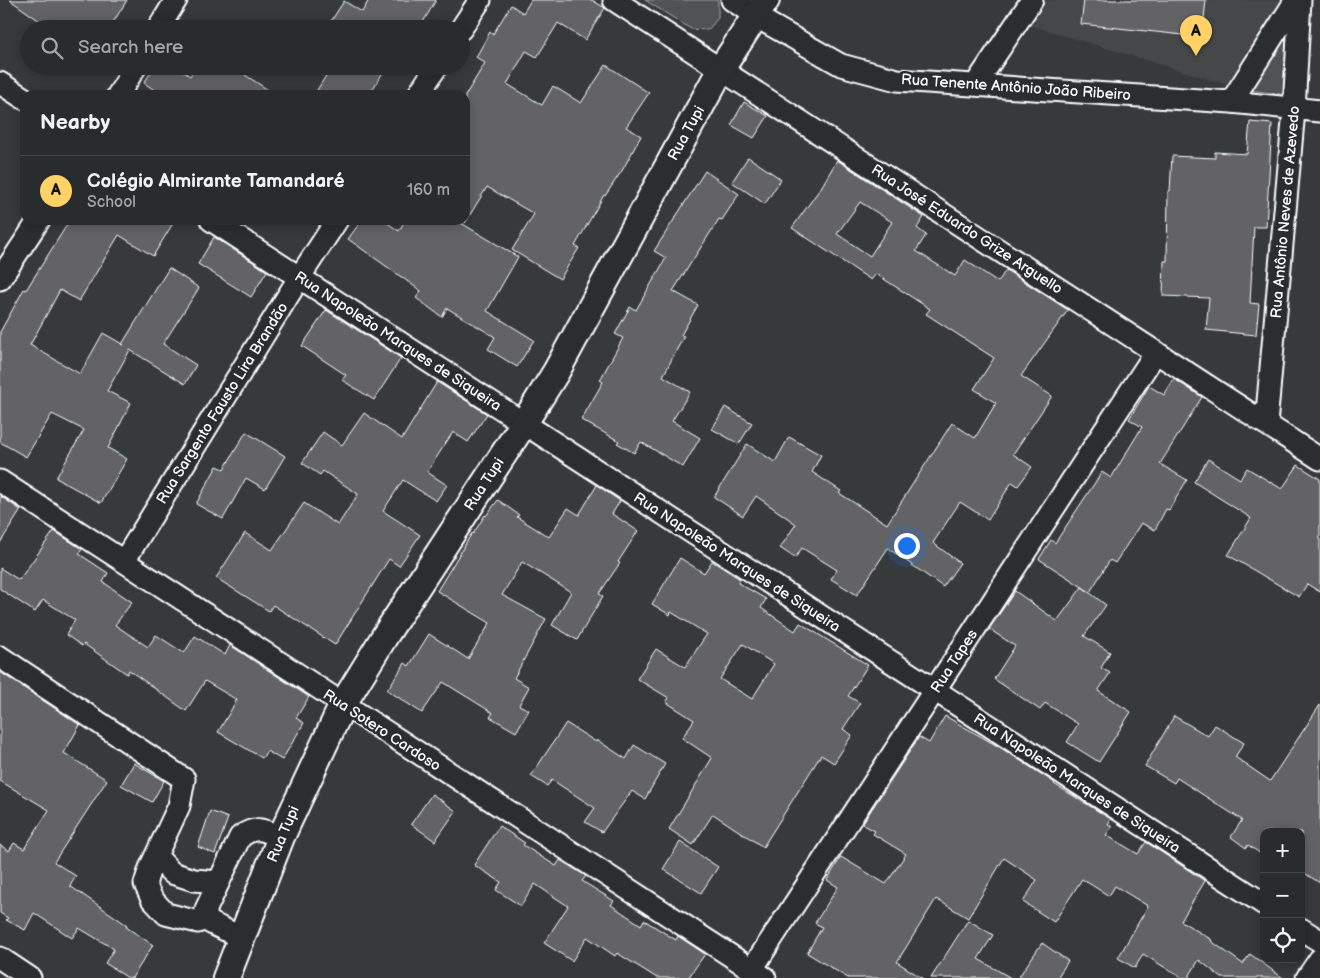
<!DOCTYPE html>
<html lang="en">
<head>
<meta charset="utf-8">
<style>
	body { margin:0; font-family:"Balsamiq Sans",sans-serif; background:#313434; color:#f1f3f6 }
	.controls { position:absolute; right:15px; bottom:15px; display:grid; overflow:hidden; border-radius:10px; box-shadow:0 2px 12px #0003 }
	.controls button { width:45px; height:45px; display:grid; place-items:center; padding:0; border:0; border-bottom:1px solid #454848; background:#292c2c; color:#f1f3f6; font:25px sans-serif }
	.you { position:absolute; left:906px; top:545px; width:18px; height:18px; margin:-12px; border:4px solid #fff; border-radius:50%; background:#1a73e8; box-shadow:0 0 0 8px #1a73e833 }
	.badge { display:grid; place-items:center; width:32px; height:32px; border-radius:50%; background:#ffd166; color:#111; font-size:16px; font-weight:700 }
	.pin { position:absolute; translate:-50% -41px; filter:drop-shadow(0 1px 2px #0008) }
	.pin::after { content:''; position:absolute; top:26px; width:18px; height:15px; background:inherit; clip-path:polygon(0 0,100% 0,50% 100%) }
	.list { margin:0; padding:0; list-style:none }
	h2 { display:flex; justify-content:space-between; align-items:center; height:65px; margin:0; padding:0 20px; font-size:21px }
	h2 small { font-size:16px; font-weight:400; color:#a5a7a9 }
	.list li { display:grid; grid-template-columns:32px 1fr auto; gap:15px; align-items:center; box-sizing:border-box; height:70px; padding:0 20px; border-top:1px solid #454848 }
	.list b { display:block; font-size:19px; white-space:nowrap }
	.list p { margin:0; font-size:16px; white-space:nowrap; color:#a5a7a9 }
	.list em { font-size:16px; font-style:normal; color:#a5a7a9 }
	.icon { flex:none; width:28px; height:28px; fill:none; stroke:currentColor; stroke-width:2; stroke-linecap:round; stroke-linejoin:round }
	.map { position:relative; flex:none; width:1320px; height:978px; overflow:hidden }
	.search { position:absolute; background:#292c2c; box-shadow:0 2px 12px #0003; left:20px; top:20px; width:450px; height:55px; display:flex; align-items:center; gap:12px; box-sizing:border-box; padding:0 18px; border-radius:28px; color:#a5a7a9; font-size:19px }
	.panel { position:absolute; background:#292c2c; box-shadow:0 2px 12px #0003; left:20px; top:90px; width:450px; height:135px; border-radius:15px }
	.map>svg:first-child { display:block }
</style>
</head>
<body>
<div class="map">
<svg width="1320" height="978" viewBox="0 0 1320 978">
	<rect width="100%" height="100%" fill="#373a3b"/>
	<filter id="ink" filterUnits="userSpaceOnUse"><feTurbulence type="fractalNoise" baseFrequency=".02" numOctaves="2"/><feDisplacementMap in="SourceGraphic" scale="10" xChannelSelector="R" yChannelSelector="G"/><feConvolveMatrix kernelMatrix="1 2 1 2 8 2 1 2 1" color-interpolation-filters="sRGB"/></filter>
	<g filter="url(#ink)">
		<path fill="#444748" d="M1045,0h247l-53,88 -210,-63z"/>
		<path fill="#505354" stroke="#a8a9aa" d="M645,0h71l2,1v17l-10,12 -17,-1z
			M1292,14l2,82 -52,-7z"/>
		<path fill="#636465" stroke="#fff" fill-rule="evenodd" d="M10,0h117l-18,29h-58z
			M369,0h67l-17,29h-93l18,-28 18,11z
			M531,0h61l13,8 -20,32 -27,-17 -21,34 -11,-6 -19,33 35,21 11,-19 28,17 25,-38 43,28 -23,34 15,9 -18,33 -18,27 -1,-1 -29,51 4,2 -19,31 -48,-29 22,-36 -47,-27 -22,36v-127l20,-33 -9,-6 14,-25 3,2 18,-29 12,8z
			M1084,0h122l-4,37 -121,-13z
			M155,66h20l15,10 7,-10h54l-6,9 31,20h-114l-18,-12z
			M332,66h55l-18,29h-55z
			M744,102l24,14 -14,22 -23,-13z
			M1250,122l22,2 -6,103h-12l-4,76 9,1 -3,31 -50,-5 3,-32 -46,-2 1,-35h3l1,-70h2l2,-35 43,2v-6l32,2z
			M748,157l33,22 -16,25 -33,-22z
			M837,160l87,57 -7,11 9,7 -10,16 39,25 10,-16 33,22 8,-12 62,40 -47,66 31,20 -39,58 19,13 -14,19 -6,-4 -24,38 -28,-18 -27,41 27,20 -17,24 -55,-39 -31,47 -26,-16 6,-9 -35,-22 -7,10 -15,-10 16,-24 -40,-28 -13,20 -29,-19 33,-53 28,18 14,-25 32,18 -9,17 29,19 -2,2 48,31 65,-101 23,15 21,-35 -22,-14 20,-31 -68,-44 4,-5 -54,-35 -5,6 -79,-52 30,-42zM860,202l32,20 -22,34 -33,-22z
			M705,171l34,23 -17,26 -3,-1 -46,72 25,14 -17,30 3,1 -21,40 27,16 -18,29 28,17 -17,29 -42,-25 -7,11 -17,-10 2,-2 -38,-21 22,-38 -3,-2 23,-42 -8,-4 15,-27 6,3 30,-52 -12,-7z
			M70,220h105l-22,36 -34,-21 -40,66 -19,-11 -30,55 50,29 23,-41 21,12 -2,-1 47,-76 30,20 -36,56 33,21 -11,19 -55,-34 -23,41 24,12 -23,45 19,11 -26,44 -45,-25 28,-48 -32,-16 -26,43 -26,-15v-110l24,-43 2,1z
			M362,220h21l16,11 6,-11h51l62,37 -31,54 47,29 -17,27 -29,-18 7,-12 -48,-29 -5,9 -26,-19 5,-7 -73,-52z
			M214,237l53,34 -16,26 -53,-33z
			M326,310l75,48 -27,42 -32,-20 4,-5 -44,-29z
			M1174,379l28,18 -42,67 27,16 -18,30 -3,-1 -11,21 -14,-7 -26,40 -5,-3 -20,32 -51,-33 12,-19 4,3 47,-71 9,6 31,-51 -13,-8 20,-33 15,9z
			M437,382l50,32 -19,28 -15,-10 -26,40 20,13 -11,16 -33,-21 -20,31 37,24 -21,31 -10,-7 -54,86 -62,-40 -4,6 -53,-33 29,-45 27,17 32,-47 34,22 20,-31 -35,-23 -3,4 -18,-12 21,-31 19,13 22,-32 38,26z
			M725,407l27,16 -13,21 -27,-15z
			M246,432l39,24 -20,33 -19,-11 -23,41 -27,-15 21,-38 7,3z
			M1208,459l32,20 7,-11 35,21 16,-24 22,14v113l-13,-8 -8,13 -71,-42 23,-37 -57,-36z
			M597,485l23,16 -8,13 26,17 -20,31 2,1 -21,31 4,2 -26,44 -25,-15 19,-33 -49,-30 -20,33 44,24 -32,59 15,9 -10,18 10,5 -13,22 -26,-15 3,-4 -50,-31 -21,31 -35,-23 18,-27 4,3 20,-32 39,25 22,-36 -53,-32 35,-58 1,1 12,-19 1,1 12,-16 21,15 -2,2 32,20 19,-29 11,7z
			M0,496l21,14 -21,33z
			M54,531l28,18 -3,5 29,19 -5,9 29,20 -17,23 33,22 8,-12 28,18 11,-17 30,19 5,-10 79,52 -13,21 8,5 -22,37 -15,-9 -5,7 -44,-26 19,-32 -32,-19 -19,30 -57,-41 -2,4 -43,-30 -2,2 -16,-11 9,-15 -32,-20 -8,12 -35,-23v-21l19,12z
			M680,558l24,15 8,-12 28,18 -2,4 28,16 -5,9 34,23 5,-8 68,42 -20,31 12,7 -17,26 9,6 -18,28 -13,-8 -58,92 -50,-33 -20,31 -24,-16 43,-71 -30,-20 12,-18 -28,-18 3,-4 -32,-19 19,-30 29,18 22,-33 -36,-22 -1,3 -18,-11zM743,644l31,20 -22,35 -32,-20z
			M1082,587l24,18 -22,31 26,16 -9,16 9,5 -12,18 33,21 -32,50 -32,-20 11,-18 -33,-21 -5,7 -46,-31 21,-33 -26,-17 26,-38 42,30z
			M0,672l80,53 -16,28 43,27 -53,82 22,14 -6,10 57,39 -1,2 27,18 -21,33h-4l-23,-15 9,-14 -35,-21 -7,10 -38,-25 -9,17 -19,-10 2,-2 -8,-5v-68l9,6 5,-8 10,6 25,-39 -49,-29z
			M1320,705v178l-19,-12v-39h-37v24l-16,-11 -2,3 -15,-11 11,-17 -65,-42 -3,5 -29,-17 29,-50 34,20 7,-11 29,18 -9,14 35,24z
			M945,716l56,32 54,35 -1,1 57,35 -3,5 4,3 -6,8 32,19 8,-12 59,39 -24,40 31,19 -1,1 32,23 7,-10 33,24h-61l-23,-18 -11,18h-6l-39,-24 -8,14 -17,-10 30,-52 -33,-20 -6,10 -27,-17 -28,43 -31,-20 14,-22 -33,-22 -36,60 -32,-19 -39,63 25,16h-74l-41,-25 15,-26 -7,-4 23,-36 -11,-7 14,-23 45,27 20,-30 -33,-20 2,-3 -13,-7 57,-87 10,6z
			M566,723l30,19 1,-2 29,19 8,-14 31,19 -20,35 -13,-8 -30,41 -17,-10 10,-14 -43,-28 -5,6 -16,-10z
			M134,763l30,18 -12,21 -31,-17z
			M432,794l24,17 -21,30 -24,-17z
			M210,811l18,7 -13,36 -17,-7z
			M499,826l26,17 -2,2 33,21 4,-6 26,16 -4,5 32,20 -3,4 30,20 3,-5 32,20 2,-4 27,18 -17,24h-31l-40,-25 -2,3 -28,-19 -15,24 -28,-18 24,-37 -33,-22 -14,22 -25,-16 5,-8 -27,-17z
			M680,842l38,25 -17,26 -38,-24z
			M968,920l25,15 -15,24 33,19h-80z
			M1042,943l26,18 -11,17h-39z"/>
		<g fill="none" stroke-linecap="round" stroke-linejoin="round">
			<g stroke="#fff" stroke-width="25">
				<path id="minor" d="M614,0l706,459
					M732,0l37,24 72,41 56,15 334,22 89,9
					M158,29l18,-29
					M461,29l19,-29
					M0,83l25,16
					M976,84l56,-84
					M118,95l18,-29
					M418,95l19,-29
					M1231,102l65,-102
					M211,220l1053,684
					M0,279l39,-59
					M1266,424l28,-314 6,-110
					M0,481l765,497
					M124,561l175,-283 38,-58
					M0,657l184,122 -5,27 -29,62 -5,16 7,15 14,15 32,8 8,-5
					M156,856l16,17 22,7 24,2
					M1301,929l19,12
					M242,938l-31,-15 -5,-6v-8l34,-72c16,-12 24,-7 41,0
					M0,958l30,20
					M752,969l404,-617
					M1307,978l13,-19"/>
			</g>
			<g stroke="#fff" stroke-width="30">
				<path id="tertiary" d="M226,978l55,-141 62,-133 43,-70 138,-211 32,-51 165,-303 45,-69"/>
			</g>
			<use href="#minor" stroke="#2a2d2e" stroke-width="21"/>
			<use href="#tertiary" stroke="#2a2d2e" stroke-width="26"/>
		</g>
	</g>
	<g text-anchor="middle" stroke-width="5" stroke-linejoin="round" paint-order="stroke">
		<g font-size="15" fill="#fff" stroke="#2a2d2e">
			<text transform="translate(1016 87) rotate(4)" y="5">Rua Tenente Antônio João Ribeiro</text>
			<text transform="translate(686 133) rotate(-61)" y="5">Rua Tupi</text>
			<text transform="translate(1285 212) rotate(-85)" y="5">Rua Antônio Neves de Azevedo</text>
			<text transform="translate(967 229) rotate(33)" y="5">Rua José Eduardo Grize Arguello</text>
			<text transform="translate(398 341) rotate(33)" y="5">Rua Napoleão Marques de Siqueira</text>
			<text transform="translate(222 403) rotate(-58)" y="5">Rua Sargento Fausto Lira Brandão</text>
			<text transform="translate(484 484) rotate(-57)" y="5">Rua Tupi</text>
			<text transform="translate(737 562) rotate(33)" y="5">Rua Napoleão Marques de Siqueira</text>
			<text transform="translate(954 661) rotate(-57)" y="5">Rua Tapes</text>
			<text transform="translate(382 730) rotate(33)" y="5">Rua Sotero Cardoso</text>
			<text transform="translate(1077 783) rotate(33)" y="5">Rua Napoleão Marques de Siqueira</text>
			<text transform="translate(283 834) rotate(-67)" y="5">Rua Tupi</text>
		</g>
	</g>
</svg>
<div class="controls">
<button>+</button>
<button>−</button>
<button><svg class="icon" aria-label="locate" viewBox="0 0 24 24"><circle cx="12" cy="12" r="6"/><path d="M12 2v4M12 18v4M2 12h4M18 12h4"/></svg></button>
</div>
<div class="you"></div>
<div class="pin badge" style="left:1196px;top:56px">A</div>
<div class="search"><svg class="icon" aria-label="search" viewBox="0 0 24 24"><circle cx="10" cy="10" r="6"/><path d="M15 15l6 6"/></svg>Search here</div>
<section class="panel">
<h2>Nearby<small></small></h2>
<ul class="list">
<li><span class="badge">A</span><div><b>Colégio Almirante Tamandaré</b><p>School</p></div><em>160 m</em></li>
</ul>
</section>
</div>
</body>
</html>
